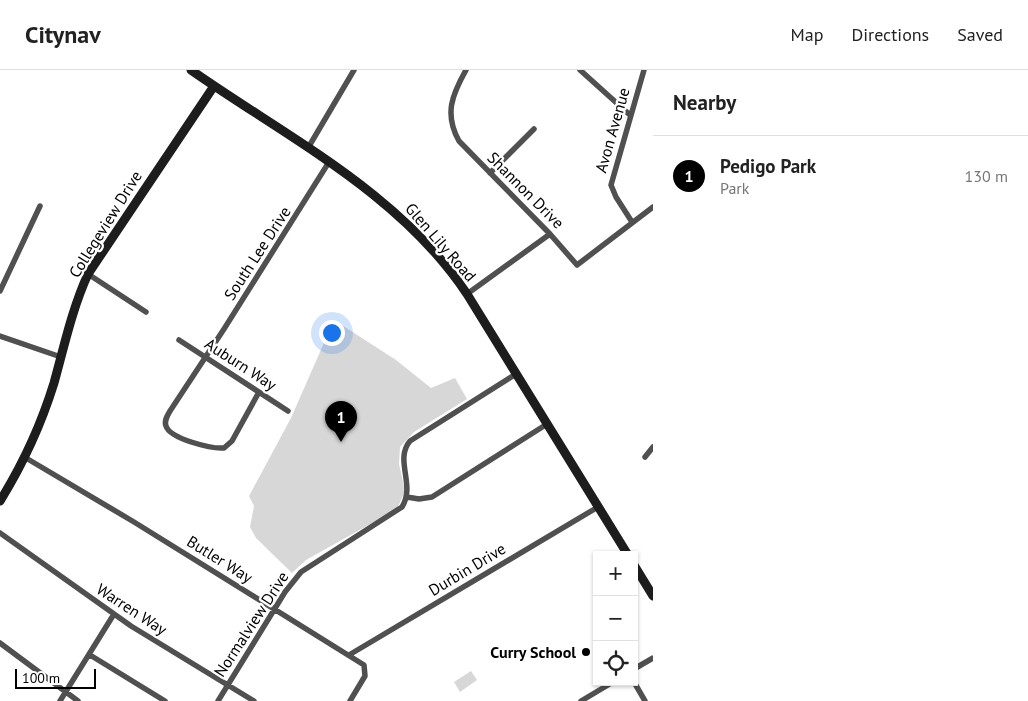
<!DOCTYPE html>
<html lang="en">
<head>
<meta charset="utf-8">
<style>
	body { margin:0; font-family:"PT Sans",sans-serif; background:#f2f2f2; color:#222 }
	.controls { position:absolute; right:15px; bottom:15px; display:grid; overflow:hidden; border-radius:0px; box-shadow:0 1px 4px #0004 }
	.controls button { width:45px; height:45px; display:grid; place-items:center; padding:0; border:0; border-bottom:1px solid #e0e0e0; background:#fff; color:#222; font:25px sans-serif }
	.scale { position:absolute; left:15px; bottom:12px; width:81px; box-sizing:border-box; padding-left:5px; border:2px solid #000; border-top:0; font-size:14px; line-height:18px; white-space:nowrap; color:#000; -webkit-text-stroke:4px #fff; paint-order:stroke }
	.you { position:absolute; left:331px; top:262px; width:18px; height:18px; margin:-12px; border:4px solid #fff; border-radius:50%; background:#1a73e8; box-shadow:0 0 0 8px #1a73e833 }
	.badge { display:grid; place-items:center; width:32px; height:32px; border-radius:50%; background:#000; color:#fff; font-size:16px; font-weight:700 }
	.pin { position:absolute; translate:-50% -41px; filter:drop-shadow(0 1px 2px #0008) }
	.pin::after { content:''; position:absolute; top:26px; width:18px; height:15px; background:inherit; clip-path:polygon(0 0,100% 0,50% 100%) }
	.list { margin:0; padding:0; list-style:none }
	h2 { display:flex; justify-content:space-between; align-items:center; height:65px; margin:0; padding:0 20px; font-size:21px }
	h2 small { font-size:16px; font-weight:400; color:#767676 }
	.list li { display:grid; grid-template-columns:32px 1fr auto; gap:15px; align-items:center; box-sizing:border-box; height:80px; padding:0 20px; border-top:1px solid #e0e0e0 }
	.list b { display:block; font-size:19px; white-space:nowrap }
	.list p { margin:0; font-size:16px; white-space:nowrap; color:#767676 }
	.list em { font-size:16px; font-style:normal; color:#767676 }
	.icon { flex:none; width:28px; height:28px; fill:none; stroke:currentColor; stroke-width:2; stroke-linecap:round; stroke-linejoin:round }
	.map { position:relative; flex:none; width:653px; height:631px; overflow:hidden }
	header { display:flex; align-items:center; gap:30px; box-sizing:border-box; height:70px; padding:0 25px; background:#fff; border-bottom:1px solid #e0e0e0 }
	header strong { font-size:24px }
	nav { display:flex; gap:28px; margin-inline-start:auto; font-size:18px }
	main { display:flex }
	aside { flex:1; background:#fff }
	.map>svg:first-child { display:block }
</style>
</head>
<body>
<header>
<strong>Citynav</strong>
<nav><a>Map</a><a>Directions</a><a>Saved</a></nav>
</header>
<main>
<div class="map">
<svg width="653" height="631" viewBox="0 0 653 631">
	<rect width="100%" height="100%" fill="#fff"/>
	<path fill="#d7d7d7" d="M334,250l62,40 35,28 24,-10 12,21 -53,33 -14,15 -1,17 6,27 -8,18 -91,51 -14,13 -36,-35 -6,-11 4,-21 -5,-10 42,-78z
		M471,601l6,9 -17,12 -6,-10z"/>
	<g fill="none" stroke-linecap="round" stroke-linejoin="round">
		<path stroke="#505050" stroke-width="5.5" d="M466,0c-14,25 -22,44 -7,71l91,93 27,31 76,-58
			M580,0l50,45
			M308,78l46,-78
			M490,103l44,-44
			M632,152l-16,-25 -5,-12 33,-115
			M88,204l58,38
			M0,221l40,-85
			M467,224l83,-60
			M0,266l61,21
			M179,270l109,71
			M259,322l-27,49 -8,7c-12,1 -54,-9 -58,-22 -2,-5 1,-10 4,-15l54,-82 105,-167
			M645,387l8,-10
			M26,388l108,64 230,143 1,11 -15,25
			M407,427l12,2 13,-2 115,-73
			M0,463l131,93 123,75
			M0,573l78,58
			M90,585l75,46
			M349,585l249,-148
			M634,599l19,-11
			M634,612l11,19
			M60,631l54,-87
			M218,631l67,-109 16,-20 101,-65c14,-22 -8,-47 8,-66l106,-67
			M581,631l32,-19"/>
		<path stroke="#1d1d1d" stroke-width="9" d="M191,0c97,68 209,123 276,224l161,261
			M0,431c23,-37 41,-76 54,-118 10,-36 18,-74 34,-109l126,-188
			M634,495l19,31"/>
	</g>
	<circle fill="#000" stroke="#fff" stroke-width="2" cx="586" cy="582" r="5"/>
	<g text-anchor="middle" stroke-width="4.5" stroke-linejoin="round" paint-order="stroke">
		<g font-size="16" fill="#000" stroke="#fff">
			<text transform="translate(612 60) rotate(-74)" y="6">Avon Avenue</text>
			<text transform="translate(526 120) rotate(45)" y="6">Shannon Drive</text>
			<text transform="translate(105 154) rotate(-58)" y="6">Collegeview Drive</text>
			<text transform="translate(441 172) rotate(49)" y="6">Glen Lily Road</text>
			<text transform="translate(257 183) rotate(-57)" y="6">South Lee Drive</text>
			<text transform="translate(241 294) rotate(33)" y="6">Auburn Way</text>
			<text transform="translate(220 489) rotate(32)" y="6">Butler Way</text>
			<text transform="translate(467 499) rotate(-31)" y="6">Durbin Drive</text>
			<text transform="translate(132 539) rotate(33)" y="6">Warren Way</text>
			<text transform="translate(251 554) rotate(-57)" y="6">Normalview Drive</text>
		</g>
		<g font-size="16" font-weight="bold" fill="#000" stroke="#fff" text-anchor="end">
			<text x="576" y="588">Curry School</text>
		</g>
	</g>
</svg>
<div class="controls">
<button>+</button>
<button>−</button>
<button><svg class="icon" aria-label="locate" viewBox="0 0 24 24"><circle cx="12" cy="12" r="6"/><path d="M12 2v4M12 18v4M2 12h4M18 12h4"/></svg></button>
</div>
<div class="scale">100 m</div>
<div class="you"></div>
<div class="pin badge" style="left:341px;top:372px">1</div>
</div>
<aside>
<h2>Nearby<small></small></h2>
<ul class="list">
<li><span class="badge">1</span><div><b>Pedigo Park</b><p>Park</p></div><em>130 m</em></li>
</ul>
</aside>
</main>
</body>
</html>
